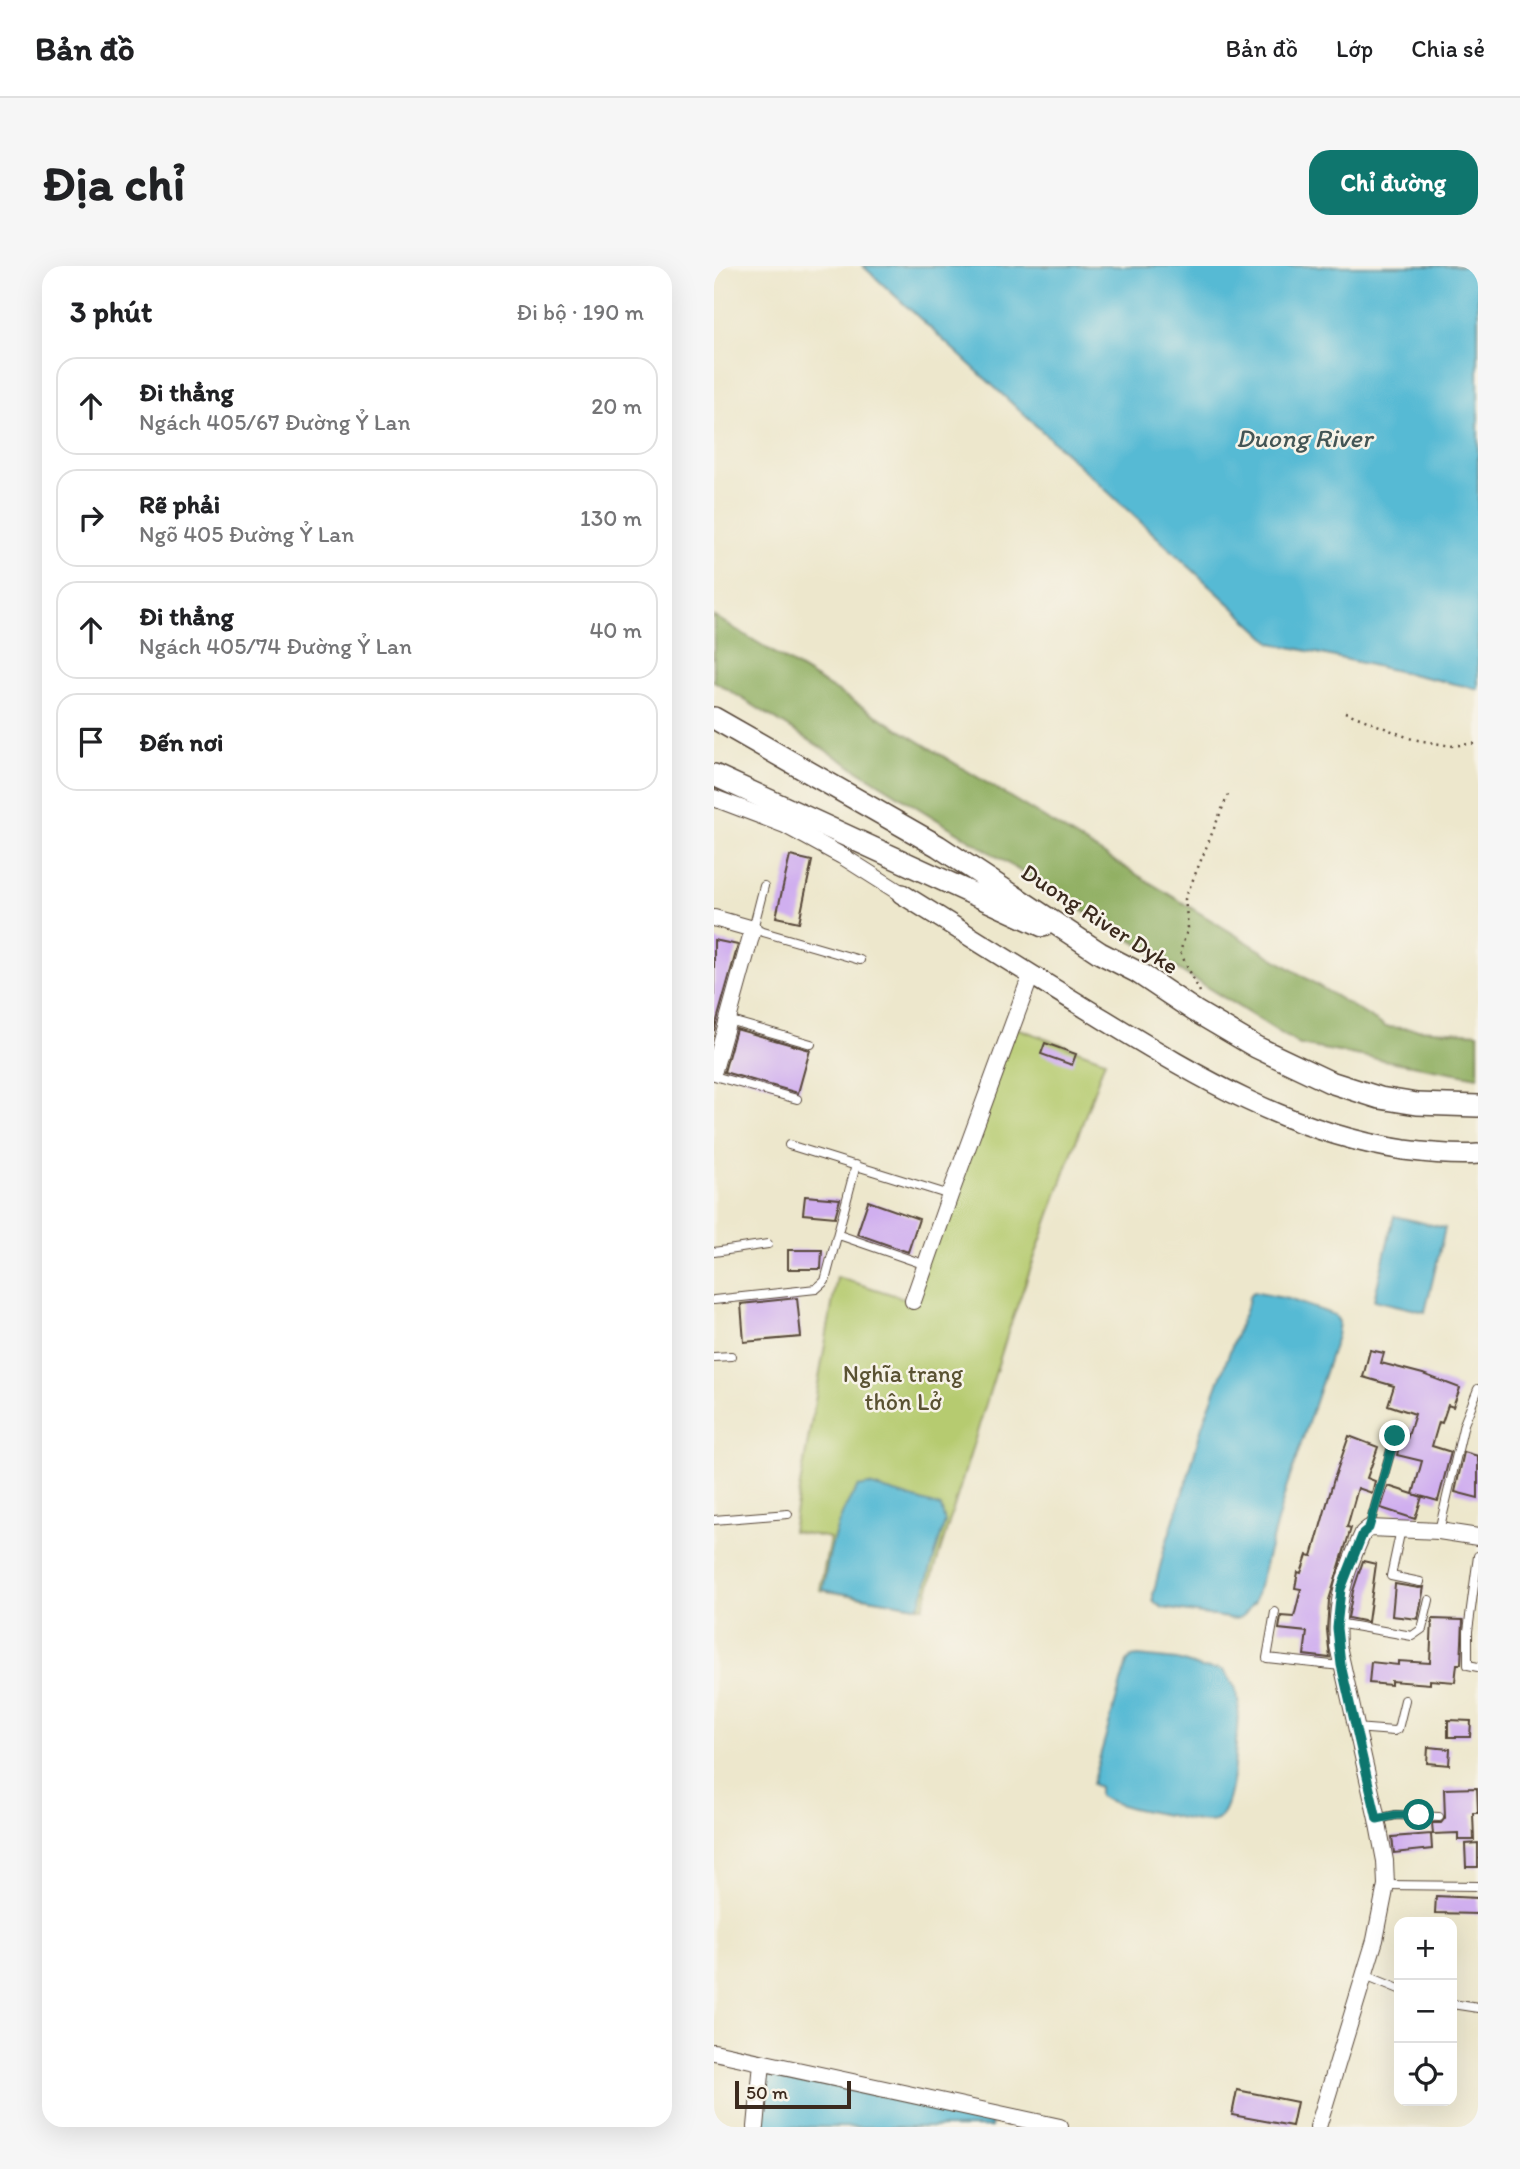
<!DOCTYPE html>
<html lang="vi">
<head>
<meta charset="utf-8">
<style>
	body { margin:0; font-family:Itim,sans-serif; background:#f6f6f6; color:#202124 }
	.controls { position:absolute; right:21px; bottom:21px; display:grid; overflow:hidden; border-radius:14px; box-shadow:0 7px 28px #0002 }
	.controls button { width:63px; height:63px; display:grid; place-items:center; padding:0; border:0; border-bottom:2px solid #e0e0e0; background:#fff; color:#202124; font:35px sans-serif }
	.scale { position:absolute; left:21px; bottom:18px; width:116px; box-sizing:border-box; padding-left:7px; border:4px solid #3b2a1e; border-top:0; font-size:19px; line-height:24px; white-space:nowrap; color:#3b2a1e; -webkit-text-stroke:5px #f7f3e8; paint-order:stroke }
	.stop { position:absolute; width:21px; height:21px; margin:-16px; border:5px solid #0f766e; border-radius:50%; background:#fff }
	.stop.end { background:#0f766e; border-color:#fff; box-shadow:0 2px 7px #0008 }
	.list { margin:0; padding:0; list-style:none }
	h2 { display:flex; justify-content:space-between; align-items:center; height:91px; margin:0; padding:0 28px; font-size:30px }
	h2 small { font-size:23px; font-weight:400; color:#757577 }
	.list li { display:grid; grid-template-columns:46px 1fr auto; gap:21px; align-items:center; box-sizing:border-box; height:98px; margin:0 14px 14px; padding:0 14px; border:2px solid #e0e0e0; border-radius:21px }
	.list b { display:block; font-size:26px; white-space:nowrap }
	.list p { margin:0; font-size:23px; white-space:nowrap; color:#757577 }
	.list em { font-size:23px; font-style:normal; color:#757577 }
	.icon { flex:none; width:38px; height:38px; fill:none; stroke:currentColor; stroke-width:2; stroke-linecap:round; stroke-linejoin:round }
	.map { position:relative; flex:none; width:764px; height:1861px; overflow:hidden; border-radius:21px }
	header { display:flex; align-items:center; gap:42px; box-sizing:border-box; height:98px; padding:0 35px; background:#fff; border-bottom:2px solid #e0e0e0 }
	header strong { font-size:33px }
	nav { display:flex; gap:38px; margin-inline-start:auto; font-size:24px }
	.intro { display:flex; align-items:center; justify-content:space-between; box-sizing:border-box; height:168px; padding:0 42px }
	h1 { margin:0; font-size:49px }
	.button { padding:18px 32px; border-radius:21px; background:#0f766e; color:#fff; font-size:24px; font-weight:700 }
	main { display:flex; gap:42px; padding:0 42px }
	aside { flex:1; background:#fff; border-radius:21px; box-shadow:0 7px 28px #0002 }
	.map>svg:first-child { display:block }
</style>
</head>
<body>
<header>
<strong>Bản đồ</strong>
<nav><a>Bản đồ</a><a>Lớp</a><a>Chia sẻ</a></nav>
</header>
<div class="intro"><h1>Địa chỉ</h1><a class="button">Chỉ đường</a></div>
<main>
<aside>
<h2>3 phút<small>Đi bộ · 190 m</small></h2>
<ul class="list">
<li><svg class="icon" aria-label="ahead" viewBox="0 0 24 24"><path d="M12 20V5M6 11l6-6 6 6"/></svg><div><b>Đi thẳng</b><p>Ngách 405/67 Đường Ỷ Lan</p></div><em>20 m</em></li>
<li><svg class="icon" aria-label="right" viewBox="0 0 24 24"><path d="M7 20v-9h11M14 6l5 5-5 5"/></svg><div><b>Rẽ phải</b><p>Ngõ 405 Đường Ỷ Lan</p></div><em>130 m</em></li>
<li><svg class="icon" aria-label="ahead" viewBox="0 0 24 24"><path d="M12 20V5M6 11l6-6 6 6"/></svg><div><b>Đi thẳng</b><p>Ngách 405/74 Đường Ỷ Lan</p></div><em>40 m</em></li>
<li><svg class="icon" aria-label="arrive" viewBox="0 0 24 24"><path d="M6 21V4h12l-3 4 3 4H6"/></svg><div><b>Đến nơi</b></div></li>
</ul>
</aside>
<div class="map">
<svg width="764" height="1861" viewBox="0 0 764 1861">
	<rect width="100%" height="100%" fill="#f7f3e8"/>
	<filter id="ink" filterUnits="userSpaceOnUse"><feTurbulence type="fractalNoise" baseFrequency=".0143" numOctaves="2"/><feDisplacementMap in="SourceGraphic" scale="14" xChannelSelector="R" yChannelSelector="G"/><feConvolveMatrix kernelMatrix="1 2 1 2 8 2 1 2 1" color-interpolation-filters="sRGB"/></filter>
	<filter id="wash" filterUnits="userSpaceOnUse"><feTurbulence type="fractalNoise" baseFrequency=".00686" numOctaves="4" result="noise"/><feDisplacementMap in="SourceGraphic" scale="28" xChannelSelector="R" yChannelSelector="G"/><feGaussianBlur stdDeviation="1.57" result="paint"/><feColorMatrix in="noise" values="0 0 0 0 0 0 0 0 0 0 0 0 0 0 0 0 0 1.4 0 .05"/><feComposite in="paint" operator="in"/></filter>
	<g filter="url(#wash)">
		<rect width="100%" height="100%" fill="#ede7cc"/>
		<path fill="#b6cb6f" stroke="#787a46" stroke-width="2" d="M300,761l91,33 -96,269 -86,278 -103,-17 10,-52 -38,-7 45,-254 73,23z"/>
		<path fill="#90af62" stroke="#666c40" stroke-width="2" d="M0,350l672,411 92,6v44l-178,-32 -586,-364z"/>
		<path fill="#56bad4" stroke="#487279" stroke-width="2" d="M149,0h615v423l-206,-46z
			M680,950l51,12 -20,84 -51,-12z
			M539,1026l35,7 47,16 4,7 -2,14 -51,153 -31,112c-8,8 -9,17 -21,18l-71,-11 -10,-7v-6l12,-48 24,-74 13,-47 46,-123 1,-6z
			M155,1219l72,22 4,15 -25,82 -4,2 -93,-16c5,-34 13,-75 35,-103z
			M424,1390l39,4 25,8 21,2 12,17 4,16c-3,22 -2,110 -25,118 -10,3 -31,-3 -42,-5 -24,-5 -51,-8 -73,-20v-9l-7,-3 35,-122 5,-5z
			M52,1802l226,54 -1,5h-229z"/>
		<g id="blocks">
			<path fill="#d0afef" d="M76,590l22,5 -13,61 -23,-5z
				M0,674l24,5 -24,86z
				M22,763l74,21 -12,43 -74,-21z
				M331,777l31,11 -4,11 -31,-11z
				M91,930l35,3 -5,18 -32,-3z
				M154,935l51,18 -11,33 -51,-18z
				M74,984h34l-1,19h-33z
				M83,1032l4,39 -57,5 -3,-38z
				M656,1084l14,3 -3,10 42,11 37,14 -7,19 -5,-2 -6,18 -3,-1 -7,24 19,6 -13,49 -25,-7 9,-33 -25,-6 4,-17 6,1 8,-25 -27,-9 6,-19 -31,-9z
				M635,1170l29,11 -11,31 8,3 -3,12 -14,-5 -11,39 4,1 -22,72 -2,30 3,28 -26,-3 3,-23 -28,-3 2,-13 13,1 7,-28 -6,-1 3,-16 3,1 6,-18 5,1 22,-77z
				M750,1186l14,4v42l-23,-6z
				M674,1220l34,11 -7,22 -34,-11z
				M649,1295l13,3 -8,58 -20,-4 5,-27z
				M681,1318l24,4 5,-1 -6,32 -26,-3z
				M718,1353l31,1 -2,44h-4l-2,18 -25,-2v4l-39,-3v4l-22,-2 2,-21 27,3v-4l32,2z
				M734,1454l23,1 -1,16h-22z
				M714,1481l22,2 -1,16 -22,-2z
				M763,1522l1,25h-5l1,27h-16v-7l-25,1 -1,-11h9l4,-5 -1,-29z
				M717,1568l1,15 -38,4 -2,-16z
				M764,1577v24h-12l-1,-23z
				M722,1630l42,2v16l-43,-1z
				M523,1824l60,12 -5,24 -60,-11z"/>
		</g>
	</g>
	<g filter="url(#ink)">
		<use href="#blocks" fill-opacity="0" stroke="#564638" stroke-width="2"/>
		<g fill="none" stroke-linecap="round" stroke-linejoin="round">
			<g stroke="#564638" stroke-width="10">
				<path id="service" d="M50,620l-11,43 107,31
					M14,754l83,24
					M0,810l83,23
					M75,879l161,50
					M125,969l87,30
					M0,986l54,-8
					M0,1034l102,-11 9,-8 31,-116
					M0,1091l17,-1
					M0,1254l74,-6
					M655,1262l26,-92
					M687,1263l-10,47 29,6
					M725,1265l25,-107 14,-35
					M764,1290l-10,75v34l10,2
					M561,1346l-8,46 74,8
					M623,1357l75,13 10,-7 7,-29
					M641,1462l39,3 4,-2 7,-29
					M663,1553l19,-4 43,2
					M672,1619l92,1
					M651,1709l34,14
					M738,1738l26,4"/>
			</g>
			<g stroke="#564638" stroke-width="18">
				<path id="minor" d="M0,532l71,27 57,31 60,38
					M0,652l39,11 -39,141
					M199,1035l37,-106 81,-220
					M0,1786l346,75
					M42,1861l6,-64
					M604,1861l57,-187 11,-55 -1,-24 -8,-42 -39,-173c-3,-44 7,-73 25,-113l6,-5 70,3 39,6"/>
			</g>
			<g stroke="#564638" stroke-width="22">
				<path id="tertiary" d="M188,628c68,42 135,85 203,126 95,58 186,113 299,130 24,3 50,6 74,4"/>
			</g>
			<g stroke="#564638" stroke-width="24">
				<path id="secondary" d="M0,452l224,128 162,107 37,19 58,39 61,36 74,35 50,16 37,6 61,2
					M0,509l329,151"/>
			</g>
			<path stroke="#564638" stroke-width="2.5" stroke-dasharray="2 5" stroke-linecap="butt" d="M631,446l67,27 39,7 27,-3
				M486,726l-20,-40 8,-24 -3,-29 44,-107"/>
			<use href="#service" stroke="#fff" stroke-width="8"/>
			<use href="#minor" stroke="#fff" stroke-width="16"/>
			<use href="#tertiary" stroke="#fff" stroke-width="19"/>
			<use href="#secondary" stroke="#fff" stroke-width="21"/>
		</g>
	</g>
	<g fill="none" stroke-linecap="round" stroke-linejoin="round" filter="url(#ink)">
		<path stroke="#0f766e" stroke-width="9" d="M681,1170l-26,92 -6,5 -22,56 -4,39 4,37 36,154 19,-4h23"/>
	</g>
	<g text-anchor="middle" stroke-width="5" stroke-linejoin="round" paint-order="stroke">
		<g font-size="24" fill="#3b2a1e" stroke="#f7f3e8">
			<text transform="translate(386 653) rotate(33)" y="8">Duong River Dyke</text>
		</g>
		<g font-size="24" fill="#5a5232" stroke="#f7f3e8">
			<text x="189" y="1116">Nghĩa trang<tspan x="189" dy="28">thôn Lở</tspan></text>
		</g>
		<g font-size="26" font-style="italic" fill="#435555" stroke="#f7f3e8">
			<text x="590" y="181">Duong River</text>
		</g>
	</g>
</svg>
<div class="controls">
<button>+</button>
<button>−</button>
<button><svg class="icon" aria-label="locate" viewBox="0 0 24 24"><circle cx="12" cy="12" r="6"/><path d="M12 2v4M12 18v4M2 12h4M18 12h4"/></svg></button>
</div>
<div class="scale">50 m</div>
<div class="stop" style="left:705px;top:1549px"></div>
<div class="stop end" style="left:681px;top:1170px"></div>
</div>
</main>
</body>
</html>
